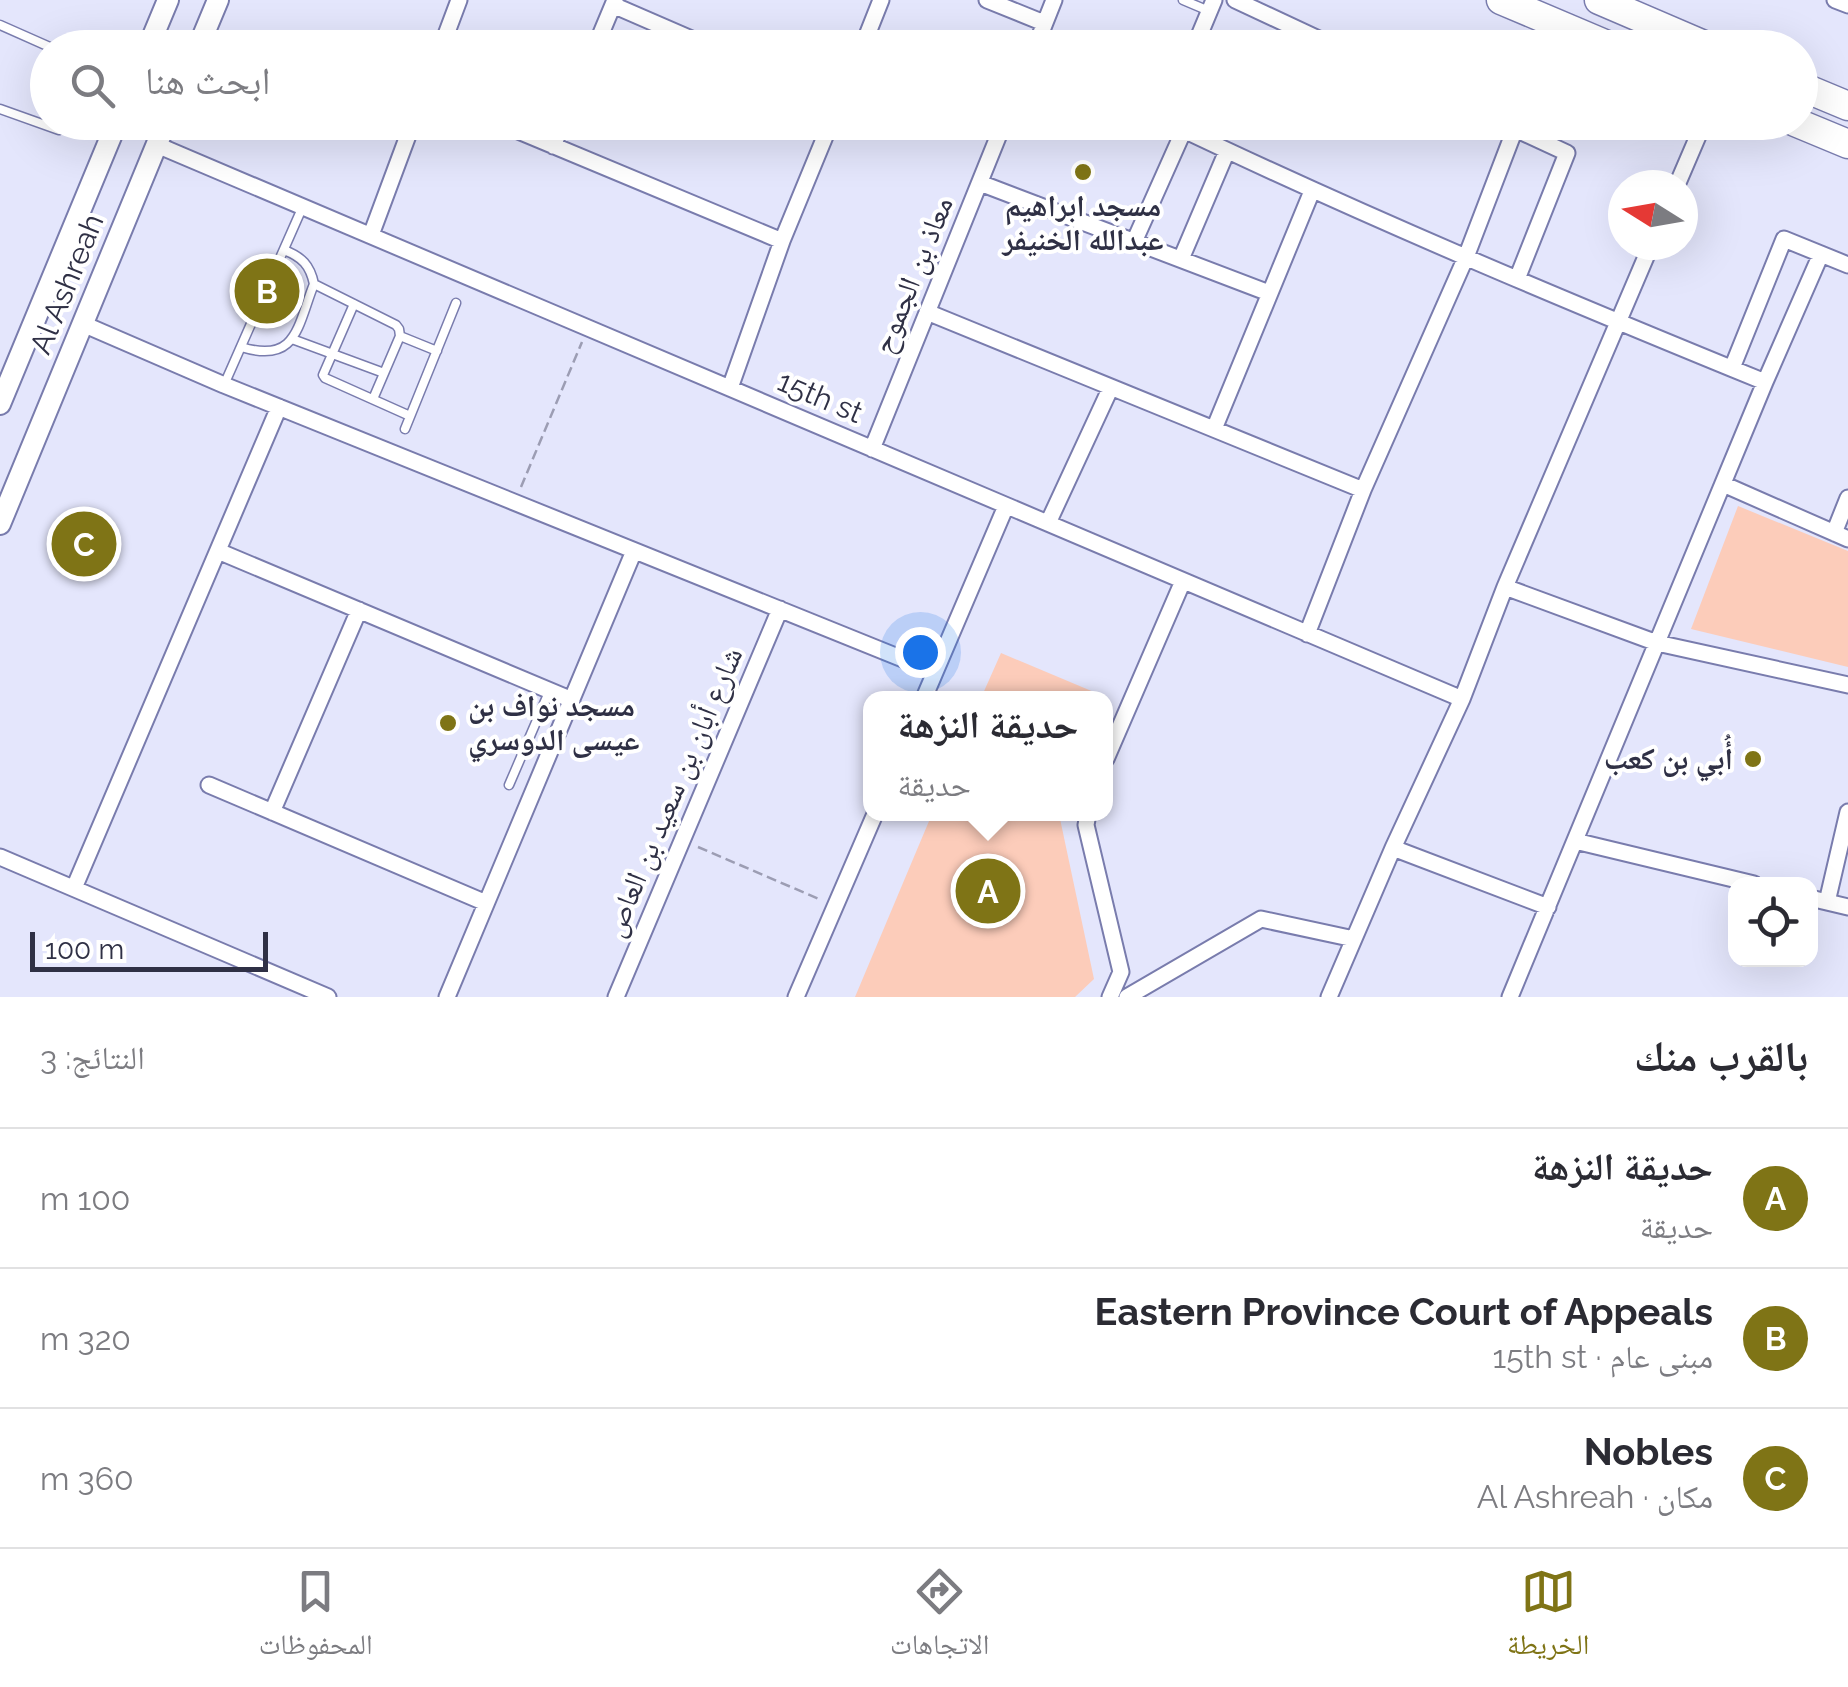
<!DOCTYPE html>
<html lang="ar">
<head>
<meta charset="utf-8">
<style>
	body { margin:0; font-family:Raleway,"Noto Naskh Arabic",sans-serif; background:#f7f7f7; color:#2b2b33; direction:rtl }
	.controls { position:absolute; right:30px; bottom:30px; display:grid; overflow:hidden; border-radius:20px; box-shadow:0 10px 40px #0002 }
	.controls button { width:90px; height:90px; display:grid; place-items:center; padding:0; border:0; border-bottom:2px solid #e1e1e2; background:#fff; color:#2b2b33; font:50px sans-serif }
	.compass { position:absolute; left:1608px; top:170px; width:90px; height:90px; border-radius:50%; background:#fff; box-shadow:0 10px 40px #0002; rotate:281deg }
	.scale { position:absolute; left:30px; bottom:25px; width:238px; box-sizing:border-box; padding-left:10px; border:5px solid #2f3045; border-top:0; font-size:28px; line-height:35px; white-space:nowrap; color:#2f3045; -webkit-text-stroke:8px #fff; paint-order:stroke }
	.you { position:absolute; left:920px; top:652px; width:35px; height:35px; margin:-25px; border:8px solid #fff; border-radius:50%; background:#1a73e8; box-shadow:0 0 0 15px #1a73e833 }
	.badge { display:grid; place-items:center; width:65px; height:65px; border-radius:50%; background:#7f7416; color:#fff; font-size:32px; font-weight:700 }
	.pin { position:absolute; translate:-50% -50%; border:5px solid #fff; box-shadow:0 2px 10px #0006 }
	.popup { position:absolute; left:863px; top:691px; width:250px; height:130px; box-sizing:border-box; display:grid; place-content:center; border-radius:20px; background:#fff; filter:drop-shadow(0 2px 8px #0005); font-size:32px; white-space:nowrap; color:#7c7c81 }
	.popup b { font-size:38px; color:#2b2b33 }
	.popup::after { content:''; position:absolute; left:50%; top:100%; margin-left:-20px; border:20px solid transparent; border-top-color:#fff }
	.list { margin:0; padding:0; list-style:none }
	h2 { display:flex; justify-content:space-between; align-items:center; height:130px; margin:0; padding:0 40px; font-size:42px }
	h2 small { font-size:32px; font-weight:400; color:#7c7c81 }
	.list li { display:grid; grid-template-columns:65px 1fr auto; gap:30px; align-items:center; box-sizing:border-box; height:140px; padding:0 40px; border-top:2px solid #e1e1e2 }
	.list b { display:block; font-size:38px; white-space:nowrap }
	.list p { margin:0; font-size:32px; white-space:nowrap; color:#7c7c81 }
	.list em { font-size:32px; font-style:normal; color:#7c7c81 }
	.icon { flex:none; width:55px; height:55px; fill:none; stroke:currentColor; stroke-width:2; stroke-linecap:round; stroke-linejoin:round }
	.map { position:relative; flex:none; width:1848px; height:997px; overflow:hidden; direction:ltr }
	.search { position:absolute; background:#fff; box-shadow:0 10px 40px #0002; left:30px; right:30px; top:30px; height:110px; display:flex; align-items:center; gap:25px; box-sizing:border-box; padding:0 35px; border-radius:55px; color:#7c7c81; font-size:38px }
	.sheet { height:550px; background:#fff }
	nav { display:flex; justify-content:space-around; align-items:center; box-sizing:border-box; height:140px; border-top:2px solid #e1e1e2; background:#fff; font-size:28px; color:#7c7c81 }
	nav a { display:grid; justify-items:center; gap:5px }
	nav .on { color:#7f7416 }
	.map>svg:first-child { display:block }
</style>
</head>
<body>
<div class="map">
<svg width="1848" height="997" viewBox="0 0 1848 997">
	<rect width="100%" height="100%" fill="#e4e6fc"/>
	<path fill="#fcccba" d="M1738,506l110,45v116l-157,-38z
		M1001,653l100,42 -2,3h-118z
		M932,814h127l35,165 -19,18h-220z"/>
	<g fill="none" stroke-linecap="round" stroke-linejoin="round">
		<g stroke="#797cad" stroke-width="11">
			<path id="lane" d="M1183,0l26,11
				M0,25l52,23
				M0,109l59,21
				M314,284l82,41 3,4 1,7 -27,63
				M354,304l-31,71 2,3 85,38
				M400,336l37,15
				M292,339l92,34
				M241,347c56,17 56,-20 73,-63 -4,-19 -12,-27 -30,-34
				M224,385l79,-179
				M405,429l51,-126
				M509,785l40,-93"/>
		</g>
		<g stroke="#797cad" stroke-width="19">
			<path id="street" d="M987,0l57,23
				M1235,0l103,48
				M1835,0l13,5
				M613,5l99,43
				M441,48l18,-48
				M595,48l20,-48
				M862,48l19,-48
				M1035,48l19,-48
				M1194,48l20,-48
				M497,122l285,119
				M1167,122c196,94 397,178 598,260
				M1500,122l67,31 -50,126
				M157,145l1305,554
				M553,146l10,-24
				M980,183l289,110
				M1677,185l27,-63
				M371,235l42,-113
				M1134,242l50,-112
				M1181,259l46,-108
				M927,312l436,178
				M83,324l141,61 711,287
				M1732,368l52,-129 64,26
				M730,388l52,-147 49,-119
				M1214,429l98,-238
				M872,449l132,-327
				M1723,484l125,55
				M1048,523l63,-136
				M1834,533l14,-35
				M218,551l354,149
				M1505,587l152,56 191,42
				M1307,634l56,-144 103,-233 49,-128
				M924,698l82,-192
				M1106,759l77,-178
				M209,785l277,118
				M272,812l87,-202
				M1088,814l-2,11 35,147 -11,25
				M1575,841l179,43
				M1393,848l155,59
				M0,857l328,140
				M74,888l205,-481
				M1810,898l38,9
				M1827,902l21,-90
				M447,997l187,-446
				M616,997l164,-388
				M796,997l79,-183
				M1127,997l134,-78 93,20
				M1329,997l64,-149 69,-149 43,-112 146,-342
				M1510,997l255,-615 56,-128"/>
		</g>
		<g stroke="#797cad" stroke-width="24">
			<path id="secondary" d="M148,48l20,-48
				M198,48l20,-48
				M0,404l117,-282
				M0,524l166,-402"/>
		</g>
		<g stroke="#797cad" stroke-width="31">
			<path id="highway" d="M1501,0l113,48
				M1599,0l112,48
				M1800,86l48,20
				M1795,122l53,22"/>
		</g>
		<path stroke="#9c9db3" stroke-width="2.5" stroke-dasharray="10 5" stroke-linecap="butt" d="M521,487l61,-145
			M698,847l121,52"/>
		<use href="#lane" stroke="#fff" stroke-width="8"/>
		<use href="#street" stroke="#fff" stroke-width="15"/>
		<use href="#secondary" stroke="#fff" stroke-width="20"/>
		<use href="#highway" stroke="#fff" stroke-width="28"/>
	</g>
	<g fill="#7f7416" stroke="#fff" stroke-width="4">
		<circle cx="1083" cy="172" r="10"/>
		<circle cx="448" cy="723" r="10"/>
		<circle cx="1753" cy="759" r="10"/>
	</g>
	<g text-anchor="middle" stroke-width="8" stroke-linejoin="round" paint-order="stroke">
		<g font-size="30" font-weight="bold" fill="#2f3045" stroke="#fff">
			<text x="1083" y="216">مسجد ابراهيم<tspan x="1083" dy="34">عبدالله الخنيفر</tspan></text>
			<text x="468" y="716" text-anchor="start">مسجد نواف بن<tspan x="468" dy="34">عيسى الدوسري</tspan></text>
			<text x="1733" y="769" text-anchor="end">أُبي بن كعب</text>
		</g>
		<g font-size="30" fill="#2f3045" stroke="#fff">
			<text transform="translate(913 275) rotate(-68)" y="10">معاذ بن الجموح</text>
			<text transform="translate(67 284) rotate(-68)" y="10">Al Ashreah</text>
			<text transform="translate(820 397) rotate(23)" y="10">15th st</text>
			<text transform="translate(673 792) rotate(-67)" y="10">شارع أبان بن سعيد بن العاص</text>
		</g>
	</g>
</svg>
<div class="controls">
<button><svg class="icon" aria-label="locate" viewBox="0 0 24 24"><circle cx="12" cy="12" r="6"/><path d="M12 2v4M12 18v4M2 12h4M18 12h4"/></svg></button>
</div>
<svg class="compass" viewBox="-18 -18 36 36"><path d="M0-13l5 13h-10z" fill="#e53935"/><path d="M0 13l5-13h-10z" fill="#7c7c81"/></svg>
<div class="scale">100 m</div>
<div class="you"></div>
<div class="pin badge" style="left:988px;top:891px">A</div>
<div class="popup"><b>حديقة النزهة</b>حديقة</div>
<div class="pin badge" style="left:267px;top:291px">B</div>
<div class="pin badge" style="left:84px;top:544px">C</div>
<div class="search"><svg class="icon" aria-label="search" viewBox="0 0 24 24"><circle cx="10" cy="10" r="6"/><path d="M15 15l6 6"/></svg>ابحث هنا</div>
</div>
<section class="sheet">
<h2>بالقرب منك<small>النتائج: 3</small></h2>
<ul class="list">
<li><span class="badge">A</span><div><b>حديقة النزهة</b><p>حديقة</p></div><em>100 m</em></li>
<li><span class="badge">B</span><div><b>Eastern Province Court of Appeals</b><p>مبنى عام · 15th st</p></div><em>320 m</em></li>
<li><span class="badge">C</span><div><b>Nobles</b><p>مكان · Al Ashreah</p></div><em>360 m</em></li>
</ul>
</section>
<nav>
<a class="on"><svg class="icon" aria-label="map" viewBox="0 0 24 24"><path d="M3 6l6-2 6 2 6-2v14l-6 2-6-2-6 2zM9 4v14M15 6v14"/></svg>الخريطة</a>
<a><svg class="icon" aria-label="directions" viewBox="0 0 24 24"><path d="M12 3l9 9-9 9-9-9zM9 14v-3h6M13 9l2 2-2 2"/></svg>الاتجاهات</a>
<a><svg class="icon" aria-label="saved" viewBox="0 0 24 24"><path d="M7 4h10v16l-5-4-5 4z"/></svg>المحفوظات</a>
</nav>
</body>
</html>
